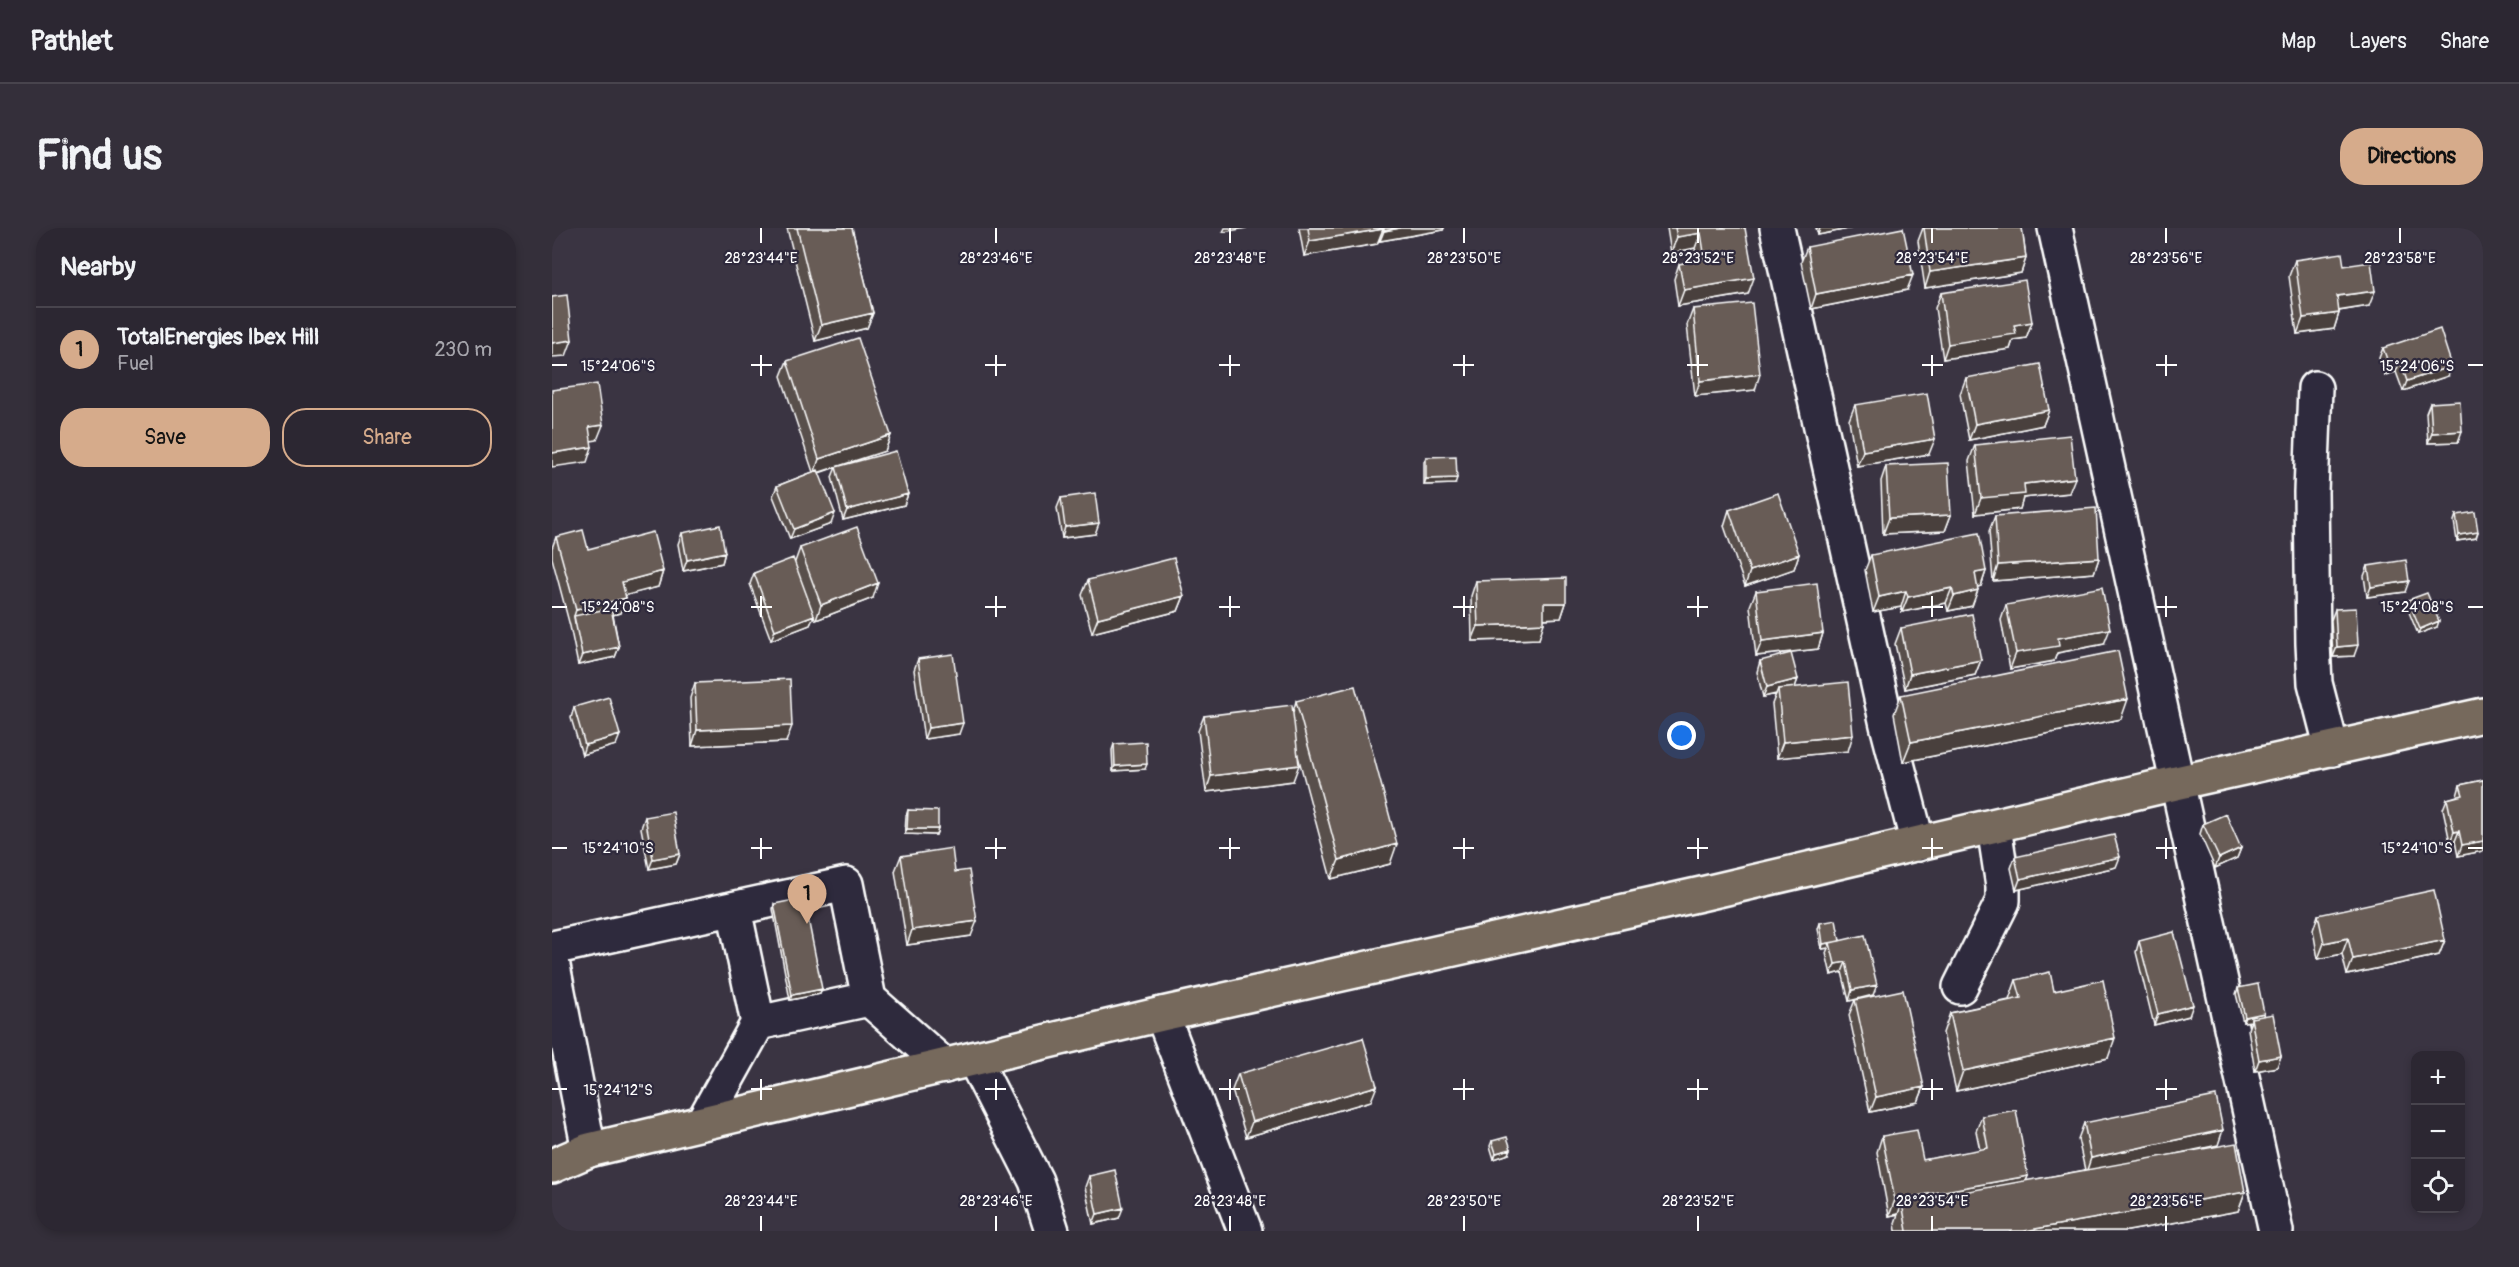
<!DOCTYPE html>
<html lang="en">
<head>
<meta charset="utf-8">
<style>
	body { margin:0; font-family:Pangolin,sans-serif; background:#342f3a; color:#f1f3f6 }
	.controls { position:absolute; right:18px; bottom:18px; display:grid; overflow:hidden; border-radius:12px; box-shadow:0 3px 9px #0003 }
	.controls button { width:54px; height:54px; display:grid; place-items:center; padding:0; border:0; border-bottom:2px solid #48444d; background:#2c2732; color:#f1f3f6; font:30px sans-serif }
	.you { position:absolute; left:1130px; top:508px; width:21px; height:21px; margin:-15px; border:4px solid #fff; border-radius:50%; background:#1a73e8; box-shadow:0 0 0 9px #1a73e833 }
	.badge { display:grid; place-items:center; width:39px; height:39px; border-radius:50%; background:#d6ab8b; color:#111; font-size:20px; font-weight:700 }
	.pin { position:absolute; translate:-50% -50px; filter:drop-shadow(0 2px 3px #0008) }
	.pin::after { content:''; position:absolute; top:32px; width:21px; height:18px; background:inherit; clip-path:polygon(0 0,100% 0,50% 100%) }
	.list { margin:0; padding:0; list-style:none }
	h2 { display:flex; justify-content:space-between; align-items:center; height:78px; margin:0; padding:0 24px; font-size:26px }
	h2 small { font-size:20px; font-weight:400; color:#a6a5ac }
	.list li { display:grid; grid-template-columns:39px 1fr auto; gap:18px; align-items:center; box-sizing:border-box; height:84px; padding:0 24px; border-top:2px solid #48444d }
	.list b { display:block; font-size:22px; white-space:nowrap }
	.list p { margin:0; font-size:20px; white-space:nowrap; color:#a6a5ac }
	.list em { font-size:20px; font-style:normal; color:#a6a5ac }
	.actions { display:flex; gap:12px; padding:18px 24px }
	.actions a { flex:1; padding:14px 0; border:2px solid #d6ab8b; border-radius:24px; text-align:center; font-size:21px; color:#d6ab8b }
	.actions .main { background:#d6ab8b; color:#111 }
	.icon { flex:none; width:33px; height:33px; fill:none; stroke:currentColor; stroke-width:2; stroke-linecap:round; stroke-linejoin:round }
	.map { position:relative; flex:none; width:1931px; height:1003px; overflow:hidden; border-radius:24px }
	header { display:flex; align-items:center; gap:36px; box-sizing:border-box; height:84px; padding:0 30px; background:#2c2732; border-bottom:2px solid #48444d }
	header strong { font-size:28px }
	nav { display:flex; gap:33px; margin-inline-start:auto; font-size:21px }
	.intro { display:flex; align-items:center; justify-content:space-between; box-sizing:border-box; height:144px; padding:0 36px }
	h1 { margin:0; font-size:42px }
	.button { padding:15px 27px; border-radius:24px; background:#d6ab8b; color:#111; font-size:21px; font-weight:700 }
	main { display:flex; gap:36px; padding:0 36px }
	aside { flex:1; background:#2c2732; border-radius:24px; box-shadow:0 3px 9px #0003 }
	.map>svg:first-child { display:block }
</style>
</head>
<body>
<header>
<strong>Pathlet</strong>
<nav><a>Map</a><a>Layers</a><a>Share</a></nav>
</header>
<div class="intro"><h1>Find us</h1><a class="button">Directions</a></div>
<main>
<aside>
<h2>Nearby<small></small></h2>
<ul class="list">
<li><span class="badge">1</span><div><b>TotalEnergies Ibex Hill</b><p>Fuel</p></div><em>230 m</em></li>
</ul>
<div class="actions"><a class="main">Save</a><a>Share</a></div>
</aside>
<div class="map">
<svg width="1931" height="1003" viewBox="0 0 1931 1003">
	<rect width="100%" height="100%" fill="#3a3442"/>
	<filter id="ink" filterUnits="userSpaceOnUse"><feTurbulence type="fractalNoise" baseFrequency=".0167" numOctaves="2"/><feDisplacementMap in="SourceGraphic" scale="12" xChannelSelector="R" yChannelSelector="G"/><feConvolveMatrix kernelMatrix="1 2 1 2 8 2 1 2 1" color-interpolation-filters="sRGB"/></filter>
	<g filter="url(#ink)">
		<g fill="none" stroke-linecap="round" stroke-linejoin="round">
			<g stroke="#fff" stroke-width="38">
				<path id="minor" d="M1225,0l110,497 31,119
					M1503,0l221,1003
					M1763,160l-4,104 2,152 2,39 17,66
					M0,720l294,-64 23,115 -111,24 -24,-114
					M0,733l37,189
					M1408,759l43,-86v-15l-9,-59
					M317,771l76,67
					M610,786l83,217
					M422,831l62,122 16,50
					M151,894l55,-99"/>
			</g>
			<g stroke="#fff" stroke-width="38">
				<path id="major" d="M0,938l37,-16 573,-136 539,-120 475,-111 307,-68"/>
			</g>
			<use href="#minor" stroke="#2f2a3d" stroke-width="33"/>
			<use href="#major" stroke="#76695c" stroke-width="33"/>
		</g>
		<path fill="#594f4b" stroke="#fff" stroke-width="1.5" d="M235,0h65l21,85 -6,15 -52,13z
			M747,0h145l-1,2 -63,11v-3l-3,6 -73,12z
			M1115,0h78l3,66 -70,12 -4,-27 5,-15 18,-3 -2,-13 -24,5z
			M1264,0h37l-35,7z
			M1371,0h99l4,30 -5,15 -96,15 -7,-47z
			M1255,19l100,43 -96,19 -10,-47z
			M1743,32l49,6 25,40 -30,5v2l-5,16 -37,5 -8,-58z
			M1389,65l91,29 -6,16 -13,2 -3,9 -67,10 -8,-51z
			M1141,81l62,81 -60,6 -8,-71z
			M1831,120l65,28 -45,15 -7,-19 -11,3 -6,-17z
			M235,133l104,74 -6,16 -46,15 69,28 -4,11 -61,15 -11,-43 4,-10 -17,6 12,51 -41,15 -17,-43 4,-10 36,-14 -32,-96z
			M1414,150l83,32 -6,15 -74,15 -9,-46z
			M1878,175l28,39 -30,1 -2,-30z
			M1303,177l74,49 -72,12 -8,-46z
			M1423,217l94,48 -46,5 -3,11 -45,5 -6,-53z
			M874,229l29,27 -31,1v-23z
			M1334,238l65,49 -6,16 -62,3 -2,-53z
			M509,270l34,36 -33,4 -5,-30z
			M1177,282l70,44 -5,15 -49,17 -21,-60z
			M1904,287l20,23 -19,3 -3,-20z
			M1443,288l104,42 -5,15 -101,8 -4,-50z
			M130,305l43,19 -3,11 -39,8 -5,-27z
			M4,309l32,12 75,22 -5,16 -33,8 1,3 -6,15 -7,2 6,32 -4,10 -37,8 -8,-39 -18,-68v-10z
			M248,320l73,50 -57,22 -2,-4 -4,9 -39,15 -21,-56 4,-11 41,-11z
			M1319,327l115,16 -5,15 -4,1 -5,19 -24,5 -2,-8 -44,9 -1,-5 -28,5 -8,-42z
			M1816,338l37,26 -38,5 -3,-21z
			M536,352l96,16 -6,15 -86,22 -10,-38z
			M924,353l90,22 -5,15 -17,1 -5,20 -67,2 -1,-45z
			M1204,363l67,42 -5,16 -62,7 -6,-50z
			M1856,372l29,27 -19,7 -12,-29z
			M1454,377l98,39 -47,9 -3,8 -44,8 -9,-49z
			M1783,381l19,47 -21,1 -2,-37z
			M1349,400l80,32 -6,15 -70,14 -10,-45z
			M366,431l41,75 -35,5 -10,-69z
			M1208,433l38,18 -3,8 53,64 -71,7 -5,-54 4,-10 -13,3 -6,-25z
			M143,455l91,59 -94,4 -2,-48z
			M1349,467l220,24 -218,43 -9,-48z
			M744,473l94,163 -59,15 -34,-127 -4,29 -87,11 -8,-61 6,-15 89,-4z
			M22,479l42,38 -34,10 -11,-37z
			M562,516l31,25 -32,2 -1,-21z
			M1931,552v71l-25,5 -3,-15 -5,1 -7,-33 4,-10 10,-3 3,-11z
			M356,582l30,19 -2,6 -31,-1 1,-18z
			M93,589l35,37 -4,10 -27,5 -8,-41z
			M1651,596l38,24 -4,10 -22,10 -15,-34z
			M349,628l54,16 16,64 -64,9 -12,-74z
			M1463,629l101,10 -100,23 -5,-22z
			M222,676l48,85 -2,5 -30,6 -17,-91z
			M1766,687l127,25 -6,15 -92,20 -5,-21 -24,5 -5,-29z
			M1268,695l20,17 33,55 -24,6 -7,-29 -11,3 -5,-22 2,-5 -6,1 -4,-20z
			M1587,713l50,75 -35,9 -18,-73z
			M1464,752l38,11 54,67 -152,33 -13,-58 7,-20 59,-13z
			M1686,760l25,28 18,40 -4,11 -22,4 -7,-42 3,-8 -8,1 -7,-28z
			M1303,772l69,87 -6,15 -48,10 -21,-97z
			M686,846l133,27 -125,36 -14,-47z
			M1430,888l46,60 -2,5 59,-11 -7,-31 6,-16 134,22 -40,9 67,38 -7,19 -110,20h-232l-1,-8 3,-9 -9,2 -12,-64 5,-16 41,24 57,-10 -4,-19z
			M940,913l17,13 -15,5 -4,-13z
			M537,948l30,42 -26,6 -8,-37z"/>
		<path fill="#48403d" stroke="#fff" stroke-width="1.5" d="M673,0h22l-24,4z
			M848,0h44l-1,2 -63,11 4,-10z
			M1268,0h33l-35,7z
			M831,1l-6,15 -73,12 6,-15z
			M1149,5l-6,15 -24,5 6,-16z
			M1474,30l-5,15 -96,15 5,-16z
			M1361,47l-6,15 -96,19 5,-15z
			M1202,50l-6,16 -70,12 6,-16z
			M1823,63l-6,15 -38,6 6,-16z
			M321,85l-6,15 -52,13 6,-16z
			M1787,85l-5,16 -37,5 6,-16z
			M1480,94l-6,16 -13,2 -3,9 -67,10 5,-15 66,-19z
			M20,112l-6,16 -14,1v-14z
			M1848,133l-4,11 -11,3 4,-10z
			M1900,138l-4,10 -45,15 4,-10z
			M1208,146l-5,16 -60,6 5,-15z
			M1497,182l-6,15 -74,15 6,-16z
			M51,197l-6,15 -13,2 5,-15z
			M1910,203l-4,11 -30,1 4,-10z
			M339,207l-6,16 -71,23 5,-15z
			M1383,211l-6,15 -72,12 6,-15z
			M40,219l-5,15 -35,5v-14z
			M905,250l-2,6 -31,1 2,-6z
			M1523,250l-6,15 -46,5 -3,11 -45,5 6,-16 43,-14z
			M356,266l-4,11 -61,15 4,-10z
			M283,285l-4,11 -41,15 4,-10z
			M1399,287l-6,16 -62,3 6,-16z
			M547,295l-4,11 -33,4 3,-11z
			M1926,304l-2,6 -19,3 2,-6z
			M173,324l-3,11 -39,8 4,-11z
			M1247,326l-5,15 -49,17 5,-15z
			M1547,330l-5,15 -101,8 5,-16z
			M111,343l-5,16 -42,11 6,-16z
			M1434,343l-5,15 -12,3 6,-16z
			M1857,353l-4,11 -38,5 4,-10z
			M326,355l-5,15 -57,22 5,-15z
			M1400,360l-6,15 -44,9 6,-15z
			M1426,362l-6,16 -24,5 6,-15z
			M1354,363l-5,16 -28,5 6,-15z
			M632,368l-6,15 -86,22 6,-15z
			M74,370l-6,15 -45,11 -1,-8 2,-6z
			M992,375h22l-5,15 -23,1z
			M262,387l-4,10 -39,15 4,-10z
			M1887,393l-2,6 -19,7 2,-5z
			M992,395l-5,16 -67,2 6,-15z
			M1558,401l-6,15 -47,9 -3,8 -44,8 6,-16 42,-15z
			M1271,405l-5,16 -62,7 6,-15z
			M1806,417l-4,11 -21,1 4,-10z
			M67,419l-4,10 -37,8 4,-10z
			M1429,432l-6,15 -70,14 5,-15z
			M1246,451l-4,11 -16,-1 -2,5 -13,3 4,-10z
			M1576,471l-7,20 -218,43 8,-20z
			M411,495l-4,11 -35,5 4,-11z
			M240,498l-6,16 -94,4 5,-16z
			M68,507l-4,10 -34,10 3,-10z
			M1301,507l-5,16 -71,7 6,-16z
			M595,536l-2,5 -32,2 2,-5z
			M747,537l-6,16 -87,11 5,-16z
			M355,601h31l-2,6 -31,-1z
			M1907,603l-4,10 -5,1 4,-10z
			M1931,613v10l-25,5 4,-11z
			M845,616l-7,20 -59,15 8,-19z
			M1689,620l-4,10 -22,10 4,-10z
			M128,626l-4,10 -27,5 4,-10z
			M1568,629l-4,10 -100,23 4,-11z
			M425,693l-6,15 -64,9 5,-15z
			M1796,710l-6,16 -24,5 6,-16z
			M1893,712l-6,15 -92,20 6,-16z
			M1288,713l-10,2 -2,5 -6,1 1,-5z
			M1294,734l-4,10 -11,3 4,-11z
			M1325,757l-4,10 -24,6 3,-11z
			M270,761l-2,5 -30,6 2,-5z
			M1641,777l-4,11 -35,9 4,-11z
			M1712,785l-2,5h-11v3l-8,1 2,-5z
			M1563,810l-7,20 -152,33 7,-20z
			M1729,828l-4,11 -22,4 4,-11z
			M825,858l-6,15 -125,36 6,-15z
			M1372,859l-6,15 -48,10 6,-15z
			M1671,902l-5,15 -132,28 5,-15z
			M959,921l-2,5 -15,5 2,-6z
			M1476,948l-6,15 -120,12 -4,11 -9,2 6,-16z
			M1693,964l-7,19 -110,20h-104z
			M571,980l-4,10 -26,6 4,-10z"/>
		<path fill="#675c57" stroke="#fff" stroke-width="1.5" d="M245,0h55l21,85 -52,12z
			M756,0h75v1l-73,12z
			M832,0h16l-16,3z
			M1123,0h70l9,50 -70,12 -5,-26 26,-5 -4,-26 -24,4z
			M1351,0l10,47 -97,19 -9,-47z
			M1372,0h98l4,30 -96,14z
			M1790,25l2,13 27,-4 4,29 -38,5 2,17 -36,5 -8,-58z
			M1473,52l7,42 -18,3 2,9 -68,10 -7,-51z
			M15,67l5,45 -20,3v-46z
			M1200,75l8,71 -60,7 -7,-72z
			M1888,101l12,37 -45,15 -7,-20 -11,4 -6,-17z
			M306,110l33,97 -72,24 -32,-98z
			M1488,136l9,46 -74,14 -9,-46z
			M45,156l6,41 -14,2 3,20 -40,6v-63z
			M1375,165l8,46 -72,12 -8,-46z
			M1908,173l2,30 -30,2 -2,-30z
			M1518,207l5,43 -51,6 1,10 -44,4 -6,-53z
			M344,223l12,43 -61,16 -11,-43z
			M904,228l1,22 -31,1v-22z
			M1396,235l3,52 -62,3 -3,-52z
			M266,242l17,43 -41,16 -17,-43z
			M543,265l4,30 -34,4 -4,-29z
			M1226,265l21,61 -49,17 -21,-61z
			M1544,280l3,50 -101,7 -3,-49z
			M1923,284l3,20 -19,3 -3,-20z
			M168,297l5,27 -38,8 -5,-27z
			M305,299l21,56 -57,22 -21,-57z
			M31,302l5,19 65,-17 10,39 -41,11 4,16 -50,12 -20,-73z
			M1427,305l7,38 -11,2 3,17 -24,6 -2,-8 -44,9 -2,-6 -27,6 -8,-42z
			M241,330l21,57 -39,15 -21,-57z
			M622,330l10,38 -86,22 -10,-38z
			M1854,332l3,21 -38,6 -3,-21z
			M1014,350v25h-22v20l-66,3 -2,-45z
			M1265,355l6,50 -61,8 -6,-50z
			M1550,359l8,42 -52,9 1,8 -43,7 -10,-48z
			M1875,365l12,28 -19,8 -12,-29z
			M59,380l8,39 -37,8 -8,-39z
			M1804,380l2,37 -21,2 -2,-38z
			M1420,386l9,46 -71,14 -9,-46z
			M1566,423l10,48 -217,43 -10,-47z
			M1239,425l7,26 -31,8 -7,-26z
			M401,426l10,69 -35,5 -10,-69z
			M238,451l2,47 -95,4 -2,-47z
			M1296,454l5,53 -70,7 -5,-53z
			M803,458l42,158 -58,16 -43,-159z
			M57,469l11,38 -35,10 -11,-38z
			M740,477l7,60 -88,11 -7,-60z
			M594,514l1,22 -32,2 -1,-22z
			M1931,552v61l-21,4 -3,-14 -5,1 -7,-33 16,-4 -3,-10z
			M356,582l30,1v18h-31z
			M121,584l7,42 -27,5 -8,-42z
			M1674,586l15,34 -22,10 -16,-34z
			M1562,607l6,22 -100,22 -5,-22z
			M400,620l3,24 14,-2 8,51 -65,9 -11,-74z
			M1882,662l11,50 -92,19 -5,-21 -24,5 -6,-28z
			M252,670l18,91 -30,6 -18,-91z
			M1284,692l4,21 -17,3 -3,-21z
			M1622,704l19,73 -35,9 -19,-73z
			M1313,707l12,50 -25,5 -6,-28 -11,2 -5,-21z
			M1498,744l4,19 49,-11 12,58 -152,33 -13,-58 71,-15 -5,-18z
			M1706,756l6,29 -19,4 -7,-29z
			M1351,762l21,97 -48,10 -21,-97z
			M1721,786l8,42 -22,4 -8,-42z
			M811,810l14,48 -125,36 -14,-48z
			M1664,868l7,34 -132,28 -7,-35z
			M1464,882l12,66 -133,24 -13,-64 35,-6 6,30 65,-12 -6,-32z
			M955,909l4,12 -15,4 -4,-12z
			M1684,915l9,49 -221,39h-117l-5,-28z
			M563,942l8,38 -26,6 -8,-38z"/>
	</g>
	<path fill="none" stroke="#fff" stroke-width="2" d="M209,0v15M444,0v15M678,0v15M912,0v15M1146,0v15M1380,0v15M1614,0v15M1848,0v15M209,127v21M444,127v21M678,127v21M912,127v21M1146,127v21M1380,127v21M1614,127v21M0,137h15M199,137h21M433,137h21M667,137h21M901,137h21M1135,137h21M1370,137h21M1604,137h21M1916,137h15M209,368v21M444,368v21M678,368v21M912,368v21M1146,368v21M1380,368v21M1614,368v21M0,379h15M199,379h21M433,379h21M667,379h21M901,379h21M1135,379h21M1370,379h21M1604,379h21M1916,379h15M209,610v21M444,610v21M678,610v21M912,610v21M1146,610v21M1380,610v21M1614,610v21M0,620h15M199,620h21M433,620h21M667,620h21M901,620h21M1135,620h21M1370,620h21M1604,620h21M1916,620h15M209,851v21M444,851v21M678,851v21M912,851v21M1146,851v21M1380,851v21M1614,851v21M0,861h15M199,861h21M433,861h21M667,861h21M901,861h21M1135,861h21M1370,861h21M1604,861h21M209,988v15M444,988v15M678,988v15M912,988v15M1146,988v15M1380,988v15M1614,988v15"/>
	<g font-size="15" text-anchor="middle" fill="#fff" stroke="#2f2a3d" stroke-width="4.5" stroke-linejoin="round" paint-order="stroke">
		<text x="209" y="35">28°23'44"E</text>
		<text x="444" y="35">28°23'46"E</text>
		<text x="678" y="35">28°23'48"E</text>
		<text x="912" y="35">28°23'50"E</text>
		<text x="1146" y="35">28°23'52"E</text>
		<text x="1380" y="35">28°23'54"E</text>
		<text x="1614" y="35">28°23'56"E</text>
		<text x="1848" y="35">28°23'58"E</text>
		<text x="66" y="143">15°24'06"S</text>
		<text x="1865" y="143">15°24'06"S</text>
		<text x="66" y="384">15°24'08"S</text>
		<text x="1865" y="384">15°24'08"S</text>
		<text x="66" y="625">15°24'10"S</text>
		<text x="1865" y="625">15°24'10"S</text>
		<text x="66" y="867">15°24'12"S</text>
		<text x="209" y="978">28°23'44"E</text>
		<text x="444" y="978">28°23'46"E</text>
		<text x="678" y="978">28°23'48"E</text>
		<text x="912" y="978">28°23'50"E</text>
		<text x="1146" y="978">28°23'52"E</text>
		<text x="1380" y="978">28°23'54"E</text>
		<text x="1614" y="978">28°23'56"E</text>
	</g>
</svg>
<div class="controls">
<button>+</button>
<button>−</button>
<button><svg class="icon" aria-label="locate" viewBox="0 0 24 24"><circle cx="12" cy="12" r="6"/><path d="M12 2v4M12 18v4M2 12h4M18 12h4"/></svg></button>
</div>
<div class="you"></div>
<div class="pin badge" style="left:255px;top:696px">1</div>
</div>
</main>
</body>
</html>
